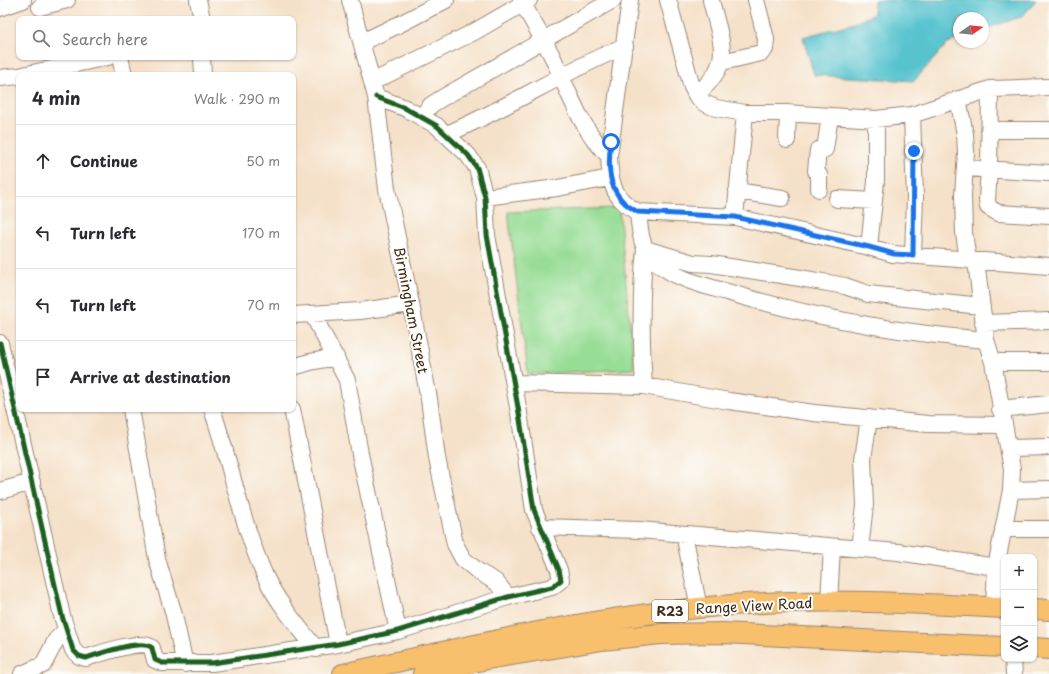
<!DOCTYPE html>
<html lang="en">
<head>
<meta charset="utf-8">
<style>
	body { margin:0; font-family:"Playpen Sans",sans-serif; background:#f2f2f3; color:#2b2b33 }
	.controls { position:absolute; right:12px; bottom:12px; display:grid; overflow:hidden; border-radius:8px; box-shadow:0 1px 3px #0004 }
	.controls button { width:36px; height:36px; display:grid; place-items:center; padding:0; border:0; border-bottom:1px solid #e1e1e2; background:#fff; color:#2b2b33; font:20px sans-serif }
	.compass { position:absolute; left:953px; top:12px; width:36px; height:36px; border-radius:50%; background:#fff; box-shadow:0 1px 3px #0004; rotate:76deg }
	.stop { position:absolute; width:12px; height:12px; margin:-9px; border:3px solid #1a73e8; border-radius:50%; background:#fff }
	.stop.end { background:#1a73e8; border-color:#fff; box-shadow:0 1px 4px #0008 }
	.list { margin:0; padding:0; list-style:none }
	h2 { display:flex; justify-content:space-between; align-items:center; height:52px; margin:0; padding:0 16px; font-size:17px }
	h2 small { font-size:13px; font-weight:400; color:#7c7c81 }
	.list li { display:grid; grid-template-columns:26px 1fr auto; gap:12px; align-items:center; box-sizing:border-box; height:72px; padding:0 16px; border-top:1px solid #e1e1e2 }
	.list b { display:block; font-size:15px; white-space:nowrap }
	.list em { font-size:13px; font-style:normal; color:#7c7c81 }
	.icon { flex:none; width:22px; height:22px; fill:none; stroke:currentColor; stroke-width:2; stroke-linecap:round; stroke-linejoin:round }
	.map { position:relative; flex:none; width:1049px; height:674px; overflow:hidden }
	.search { position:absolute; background:#fff; box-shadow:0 1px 3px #0004; left:16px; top:16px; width:280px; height:44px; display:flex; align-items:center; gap:10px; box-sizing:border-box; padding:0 14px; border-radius:8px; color:#7c7c81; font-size:15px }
	.panel { position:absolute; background:#fff; box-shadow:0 1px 3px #0004; left:16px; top:72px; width:280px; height:340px; border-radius:8px }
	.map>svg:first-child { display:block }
</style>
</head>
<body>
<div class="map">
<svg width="1049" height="674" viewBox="0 0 1049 674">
	<rect width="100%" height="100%" fill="#fdfcf7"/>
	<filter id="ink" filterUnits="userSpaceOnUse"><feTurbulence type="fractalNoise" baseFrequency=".025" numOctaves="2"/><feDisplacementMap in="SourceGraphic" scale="8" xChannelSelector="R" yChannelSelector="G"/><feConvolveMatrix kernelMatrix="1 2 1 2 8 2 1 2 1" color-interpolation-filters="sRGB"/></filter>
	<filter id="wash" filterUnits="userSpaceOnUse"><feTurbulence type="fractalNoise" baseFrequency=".012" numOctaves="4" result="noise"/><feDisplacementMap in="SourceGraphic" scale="16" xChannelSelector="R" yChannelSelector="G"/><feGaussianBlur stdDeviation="0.9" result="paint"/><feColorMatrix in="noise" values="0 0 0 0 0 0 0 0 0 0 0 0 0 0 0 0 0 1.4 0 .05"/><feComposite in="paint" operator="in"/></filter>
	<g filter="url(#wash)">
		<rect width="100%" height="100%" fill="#f5e1c9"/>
		<path fill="#97dd96" stroke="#69845a" d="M619,208l15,161 -106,5 -20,-162z"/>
		<path fill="#56c3cf" stroke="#487676" d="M874,0h162l-13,16 -40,14v-12h-24v21l-11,4 -34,38 -100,-6 -11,-38 52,-14 19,-9z"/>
	</g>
	<g filter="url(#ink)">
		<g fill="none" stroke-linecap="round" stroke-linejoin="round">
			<g stroke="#988674" stroke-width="18">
				<path id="minor" d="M198,0l4,19
					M350,0l26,97 11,92 24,115 18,95 8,59 18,86 8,15 16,13 17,10 12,15
					M521,0c10,19 21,37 31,56 17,35 28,73 57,100
					M630,0l-21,156c1,25 3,43 29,56l97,5 134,30 24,7 156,12
					M668,0l24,87 4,8 8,8 12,5 29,5h40l91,6 36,-4 78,-26 59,-2
					M40,7l27,-7
					M0,8l23,-8
					M362,42l38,-18 46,-24
					M120,57l4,18
					M202,57l1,18
					M722,62l39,-9 4,-4 1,-10 -10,-39
					M23,75l85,-18
					M0,78l19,-2
					M372,82l102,-50 55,-32
					M990,89l-1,80 -2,32 1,6 10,6 51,3
					M696,95c39,-33 25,-51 15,-95
					M958,99l7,35 1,18 -3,43 1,38 4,27
					M912,115l3,82 -2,58
					M421,117l10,-12 11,-7 171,-98
					M989,130h60
					M447,134c61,-26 117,-63 178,-88
					M787,140l1,-27
					M965,168l84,5
					M819,189v-14l-3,-4 2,-21 7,-1 5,-33
					M737,191l45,7
					M485,197l72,-9 53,-10
					M837,199l37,2
					M638,212c2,18 2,36 17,49 20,18 47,24 72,31 84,25 172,41 259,48
					M735,217l10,-104
					M869,247l7,-66v-62
					M976,261l10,79 7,22 19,107 -1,21 -15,77 -2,40
					M293,315l67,-4 51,-7
					M313,315l34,65 13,74 38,177
					M983,323l66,-2
					M0,343l62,273 11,34 6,6 7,2c13,-4 57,-20 66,-10l3,12 7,3h50l126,-19 60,-13 110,-34 44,-10 9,-7 -2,-10 -25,-60 -15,-97 -32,-178 -2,-38 -8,-29 -9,-13 -31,-29 -32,-18 -29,-11
					M993,362h56
					M293,367l17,-5 26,-5
					M514,383l130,3 85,15 85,12 114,11 75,1
					M644,386c-3,-46 -4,-91 1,-137l48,14 18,1 89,14 45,8 23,8 113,12
					M131,409l26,150 16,52 12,53
					M212,409c19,55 29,113 53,167 12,26 33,50 51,73
					M292,409l46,235
					M1000,409l49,-5
					M1009,448l40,-1
					M1011,490l38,-1
					M0,491l32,-9
					M540,527l99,3 259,22 98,15
					M1003,529h46
					M684,534l15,74
					M860,549l5,-44 -2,-46 6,-41
					M829,603l3,-56
					M1013,659l1,15
					M22,674l21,-9 13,-25 10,-10"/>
			</g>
			<g stroke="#988674" stroke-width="22">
				<path id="major" d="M1034,609l15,1
					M1034,648l15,1
					M343,674c129,-29 257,-59 389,-69 90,-7 182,-2 272,3
					M423,674l64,-15 115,-19 59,-6 61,-1 282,14"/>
			</g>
			<use href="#minor" stroke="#fff" stroke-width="16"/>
			<use href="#major" stroke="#f8bf6c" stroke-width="20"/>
			<g stroke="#fdfcf7" stroke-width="8">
				<path id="cycleway" d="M0,343l62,273 11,34 6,6 7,2c13,-4 57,-20 66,-10l3,12 7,3h50l126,-19 60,-13 110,-34 44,-10 9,-7 -2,-10 -25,-60 -15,-97 -32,-178 -2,-38 -8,-29 -9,-13 -31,-29 -32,-18 -29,-11"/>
			</g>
			<use href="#cycleway" stroke="#1b5e20" stroke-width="5"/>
		</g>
	</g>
	<g fill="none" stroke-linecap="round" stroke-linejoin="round" filter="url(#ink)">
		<path stroke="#1a73e8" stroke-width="5" d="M611,142c-4,28 -3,55 27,70l97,5 134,30 25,7 19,1 1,-104"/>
	</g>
	<g text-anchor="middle" stroke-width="4" stroke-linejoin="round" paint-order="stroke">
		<rect fill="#fdfcf7" stroke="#75695f" stroke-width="1" x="652" y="600" width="36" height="22" rx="3"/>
		<g font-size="13" font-weight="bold" fill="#3b2a1e">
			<text x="670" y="616">R23</text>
		</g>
		<g font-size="14" fill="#3b2a1e" stroke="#fdfcf7">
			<text transform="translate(411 310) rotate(79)" y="5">Birmingham Street</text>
			<text transform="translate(754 606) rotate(-3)" y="5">Range View Road</text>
		</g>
	</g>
</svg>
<div class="controls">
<button>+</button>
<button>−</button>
<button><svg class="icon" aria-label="layers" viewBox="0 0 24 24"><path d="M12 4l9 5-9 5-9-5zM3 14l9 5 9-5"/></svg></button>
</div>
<svg class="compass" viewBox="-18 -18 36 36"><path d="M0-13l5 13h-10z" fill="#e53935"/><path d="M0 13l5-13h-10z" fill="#7c7c81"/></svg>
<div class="stop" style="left:611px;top:142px"></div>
<div class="stop end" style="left:914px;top:151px"></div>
<div class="search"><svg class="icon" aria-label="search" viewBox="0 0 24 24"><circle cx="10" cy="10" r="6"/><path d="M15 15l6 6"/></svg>Search here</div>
<section class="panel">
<h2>4 min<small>Walk · 290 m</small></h2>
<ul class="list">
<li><svg class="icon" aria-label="ahead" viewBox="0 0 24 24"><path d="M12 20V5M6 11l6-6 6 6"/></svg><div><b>Continue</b></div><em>50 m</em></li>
<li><svg class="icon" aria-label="left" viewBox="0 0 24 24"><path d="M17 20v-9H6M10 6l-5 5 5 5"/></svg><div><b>Turn left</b></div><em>170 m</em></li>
<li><svg class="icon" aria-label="left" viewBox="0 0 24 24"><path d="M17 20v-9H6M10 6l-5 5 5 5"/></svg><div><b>Turn left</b></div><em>70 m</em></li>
<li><svg class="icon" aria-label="arrive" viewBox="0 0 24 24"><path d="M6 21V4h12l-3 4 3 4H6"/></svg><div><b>Arrive at destination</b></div></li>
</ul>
</section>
</div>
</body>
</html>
